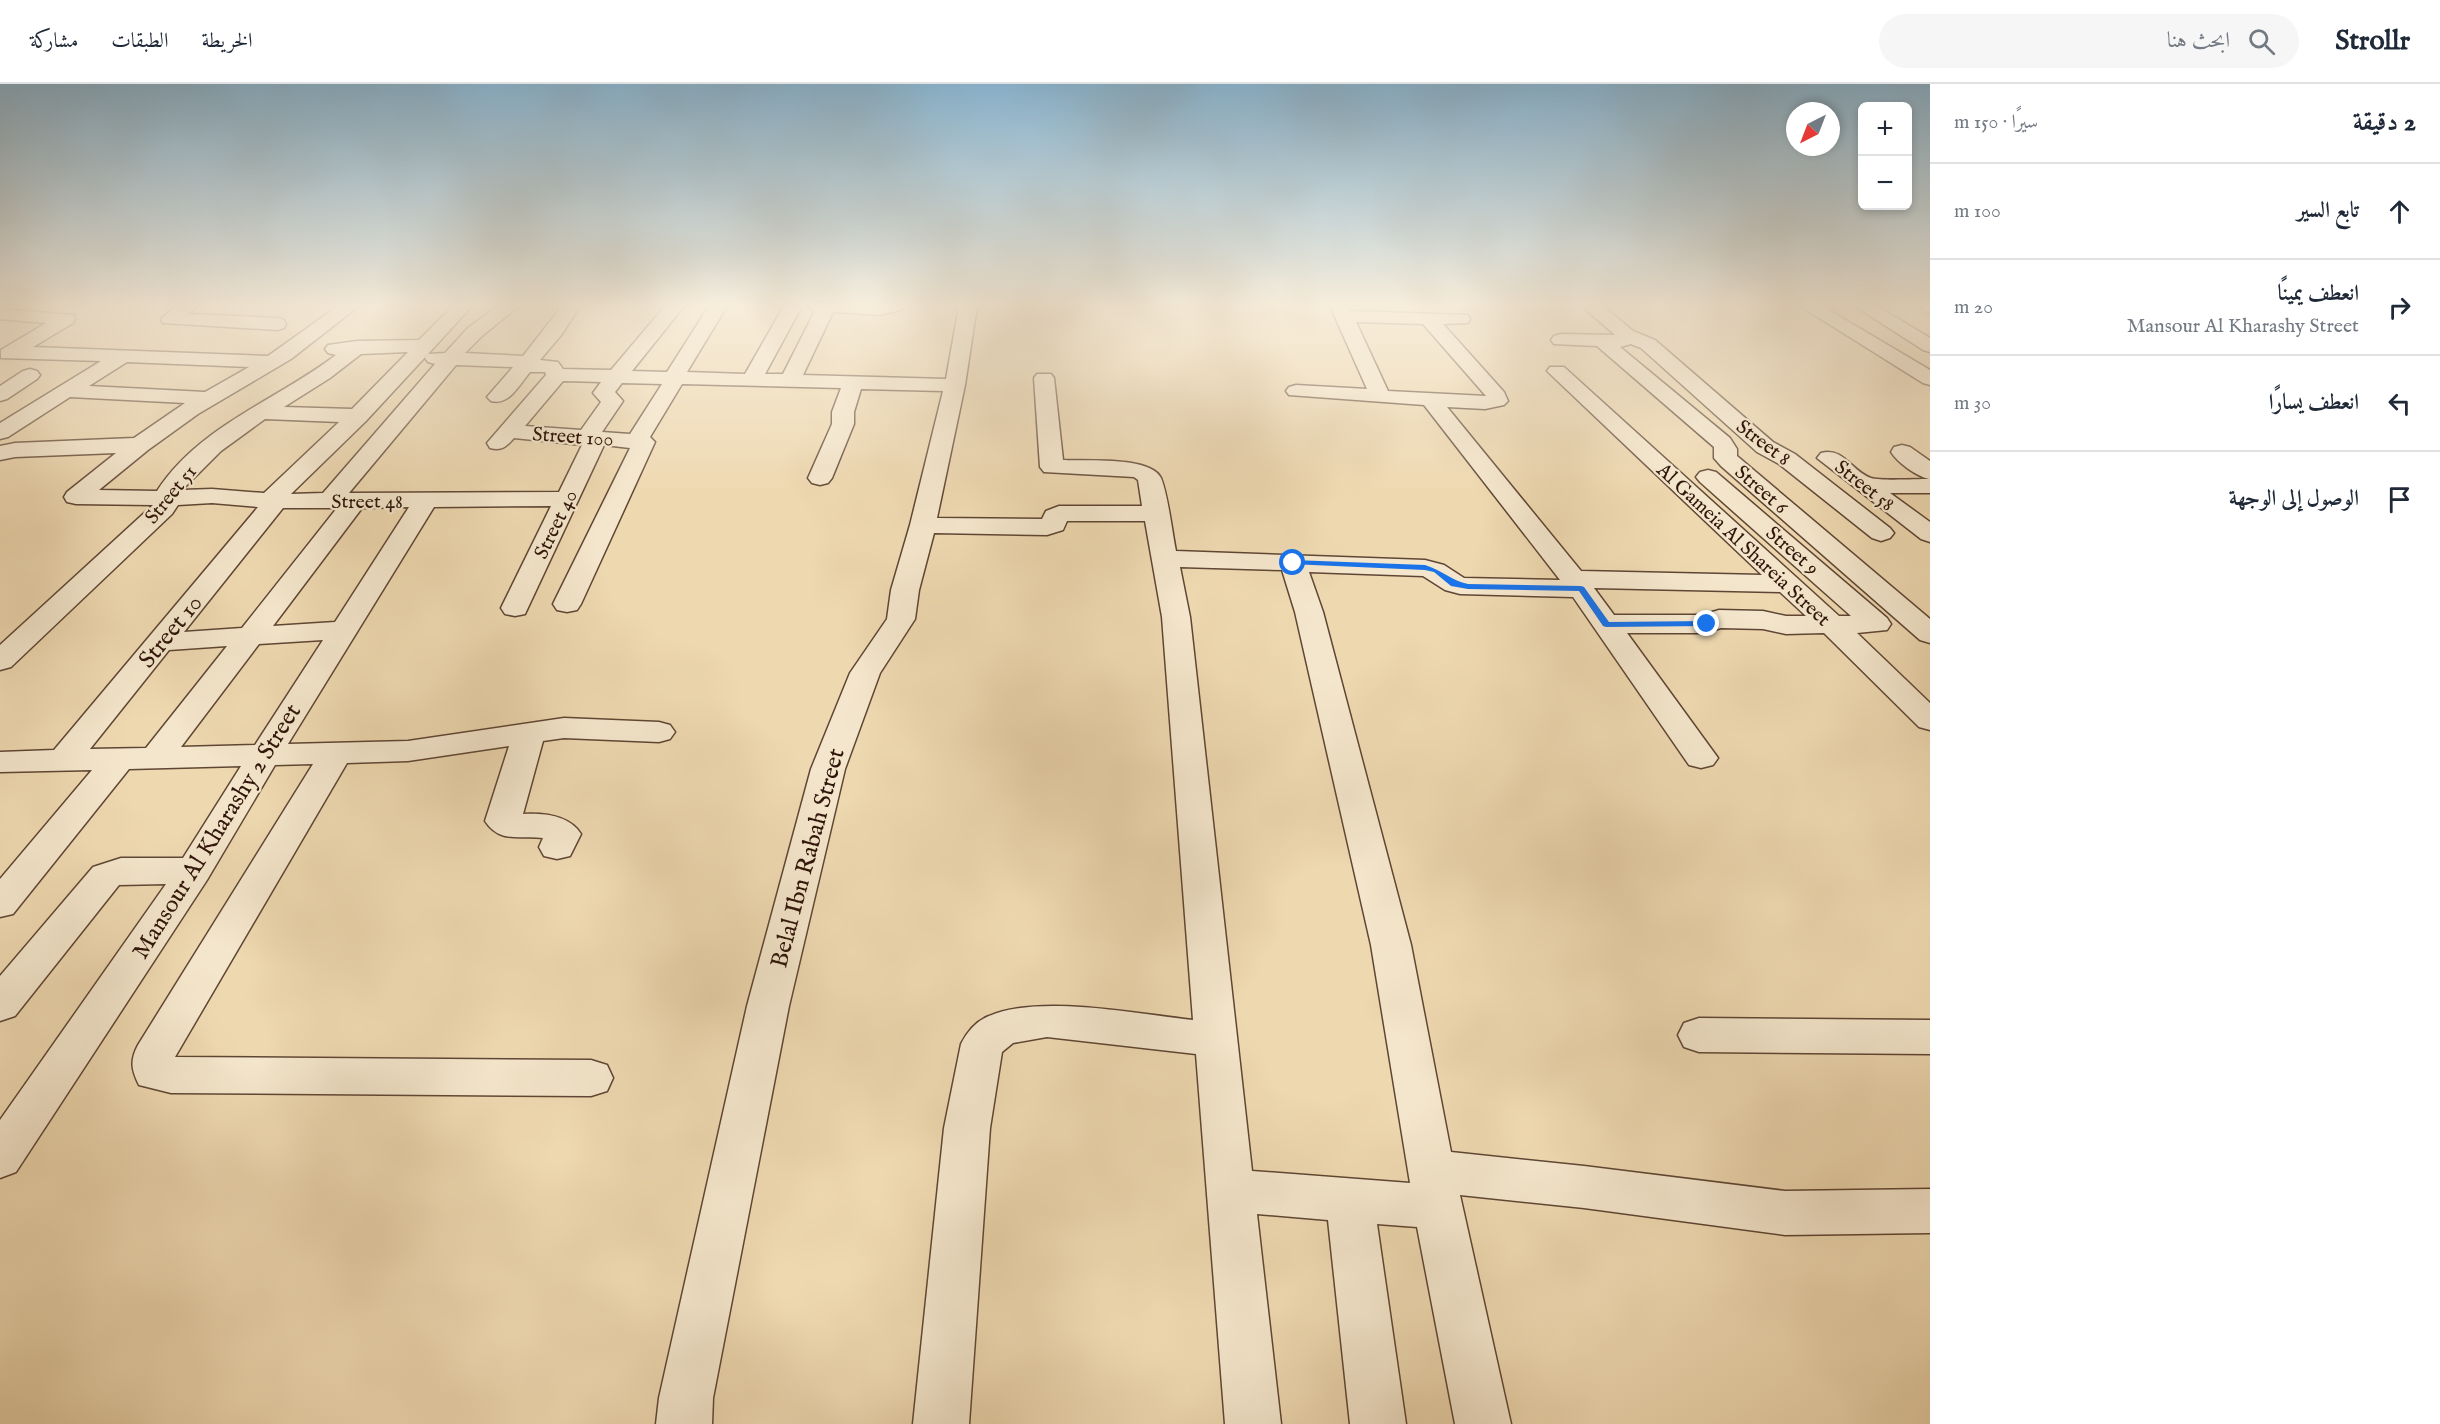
<!DOCTYPE html>
<html lang="ar">
<head>
<meta charset="utf-8">
<style>
	body { margin:0; font-family:"IM FELL English",Amiri,serif; background:#f6f6f7; color:#1f2937; direction:rtl }
	.controls { position:absolute; right:18px; top:18px; display:grid; overflow:hidden; border-radius:9px; box-shadow:0 3px 9px #0003 }
	.controls button { width:54px; height:54px; display:grid; place-items:center; padding:0; border:0; border-bottom:2px solid #e0e1e3; background:#fff; color:#1f2937; font:30px sans-serif }
	.compass { position:absolute; left:1786px; top:18px; width:54px; height:54px; border-radius:50%; background:#fff; box-shadow:0 3px 9px #0003; rotate:222deg }
	.stop { position:absolute; width:18px; height:18px; margin:-14px; border:4px solid #1a73e8; border-radius:50%; background:#fff }
	.stop.end { background:#1a73e8; border-color:#fff; box-shadow:0 2px 6px #0008 }
	.list { margin:0; padding:0; list-style:none }
	h2 { display:flex; justify-content:space-between; align-items:center; height:78px; margin:0; padding:0 24px; font-size:26px }
	h2 small { font-size:20px; font-weight:400; color:#747a83 }
	.list li { display:grid; grid-template-columns:39px 1fr auto; gap:18px; align-items:center; box-sizing:border-box; height:96px; padding:0 24px; border-top:2px solid #e0e1e3 }
	.list b { display:block; font-size:22px; white-space:nowrap }
	.list p { margin:0; font-size:20px; white-space:nowrap; color:#747a83 }
	.list em { font-size:20px; font-style:normal; color:#747a83 }
	.icon { flex:none; width:33px; height:33px; fill:none; stroke:currentColor; stroke-width:2; stroke-linecap:round; stroke-linejoin:round }
	.map { position:relative; flex:none; width:1930px; height:1340px; overflow:hidden; direction:ltr }
	header { display:flex; align-items:center; gap:36px; box-sizing:border-box; height:84px; padding:0 30px; background:#fff; border-bottom:2px solid #e0e1e3 }
	header strong { font-size:28px }
	nav { display:flex; gap:33px; margin-inline-start:auto; font-size:21px }
	.search { width:420px; height:54px; background:#f6f6f7; display:flex; align-items:center; gap:15px; box-sizing:border-box; padding:0 21px; border-radius:33px; color:#747a83; font-size:22px }
	main { display:flex }
	aside { flex:1; background:#fff }
	.map>svg:first-child { display:block }
</style>
</head>
<body>
<header>
<strong>Strollr</strong>
<div class="search"><svg class="icon" aria-label="search" viewBox="0 0 24 24"><circle cx="10" cy="10" r="6"/><path d="M15 15l6 6"/></svg>ابحث هنا</div>
<nav><a>الخريطة</a><a>الطبقات</a><a>مشاركة</a></nav>
</header>
<main>
<aside>
<h2>2 دقيقة<small>سيرًا · 150 m</small></h2>
<ul class="list">
<li><svg class="icon" aria-label="ahead" viewBox="0 0 24 24"><path d="M12 20V5M6 11l6-6 6 6"/></svg><div><b>تابع السير</b></div><em>100 m</em></li>
<li><svg class="icon" aria-label="right" viewBox="0 0 24 24"><path d="M7 20v-9h11M14 6l5 5-5 5"/></svg><div><b>انعطف يمينًا</b><p>Mansour Al Kharashy Street</p></div><em>20 m</em></li>
<li><svg class="icon" aria-label="left" viewBox="0 0 24 24"><path d="M17 20v-9H6M10 6l-5 5 5 5"/></svg><div><b>انعطف يسارًا</b></div><em>30 m</em></li>
<li><svg class="icon" aria-label="arrive" viewBox="0 0 24 24"><path d="M6 21V4h12l-3 4 3 4H6"/></svg><div><b>الوصول إلى الوجهة</b></div></li>
</ul>
</aside>
<div class="map">
<svg width="1930" height="1340" viewBox="0 0 1930 1340">
	<rect width="100%" height="100%" fill="#eed8b0"/>
	<filter id="stains"><feTurbulence type="fractalNoise" baseFrequency=".00333" numOctaves="4"/><feColorMatrix values="0 0 0 0 .2 0 0 0 0 .09 0 0 0 0 .02 0 0 0 .5 -.17"/></filter>
	<radialGradient id="worn" r=".72"><stop offset=".6" stop-color="#630" stop-opacity="0"/><stop offset="1" stop-color="#630" stop-opacity=".3"/></radialGradient>
	<g fill="none" stroke-linecap="round" stroke-linejoin="round">
		<g stroke="#5f4634" stroke-width="3">
			<path id="minor" d="M176,222h21l-9,8 89,4 7,2 2,4 -2,4 -7,2 -114,-7 -2,-4z
				M338,222h21l-68,53 -93,55 -50,36 -49,40 58,1c42,-65 120,-91 179,-136l-8,-2 -3,-4 3,-4 29,-4 62,-1 34,-34h19l-44,48 17,-1 23,-25 30,-22h21l-37,30 -17,17 58,3 39,-50h18l-18,28 -22,26 18,2 5,7 48,1 54,-64h19l-52,65 35,1 42,-66h18l-40,66 58,2 39,-68h18l-37,68h18l32,-63 -8,-5h97l-3,4 -22,5 -46,-3 -30,63 143,4 13,-73h18l-12,79 -28,133 105,1 4,-8 13,-5h83l-4,-26 -4,-3 -90,-5 -4,-5 -6,-89 3,-4h14l3,4 9,82c21,1 88,-4 98,18 7,17 11,53 15,73l249,9 19,5 20,13 96,2 -136,-175 -135,-10 -3,-4 3,-4 7,-2 71,4 -37,-83h18l2,5 118,4 2,4 -2,4 -25,1 61,68 4,9 -4,4 -19,4 -38,-2 134,164 181,4 -215,-204 3,-4h14l275,249h12l-151,-134 -4,-5 4,-5 8,-2 8,2 171,146 4,6 -4,6 -30,3 73,70v27l-11,-3 -95,-94 -38,1 -23,-5 -42,-1 -17,5h-77l91,125 -5,7 -12,3 -12,-3 -116,-168 -113,-3 -15,-4 -22,-14 -114,-4 14,40 88,333 40,207 133,14 201,25 145,-2v44l-145,2 -201,-27 -124,-13 51,229h-56l-38,-197 -40,-3 29,200h-56l-22,-204 -71,-6 24,210h-56l-29,-370 -149,-17 -34,6 -11,9 -12,76 -21,296h-56l31,-296 17,-84c6,-12 15,-23 28,-28 50,-22 149,-2 204,4l-31,-403 -17,-96h-78l-4,9 -16,5 -113,-2 -15,57 -4,29 -35,54 -35,96 -56,237 -76,392 -1,26h-56l3,-26 88,-392 64,-237 39,-96 37,-54 4,-29 19,-65 33,-134 -82,-2 -7,23v12l-22,54 -4,5 -8,2 -8,-2 -4,-5 24,-54v-12l9,-24 -159,-4 -32,53 5,5 -74,162 -4,6 -10,2 -10,-2 -4,-6 77,-156 -26,-3 -79,169 -10,2 -10,-2 -4,-6 50,-102 -117,1 -146,237 120,-3 156,-23 95,4 11,3 5,7 -5,7 -11,3 -95,-4 -21,3 -20,73c21,-1 46,1 58,20l-11,22 -13,3 -13,-3 -5,-9 4,-9c-23,-3 -43,6 -58,-17l24,-75 -101,15 -61,2 -172,294 416,3 16,5 6,13 -6,13 -16,5 -420,-3 -32,-8c-8,-16 -9,-25 -1,-40l175,-281 -38,1 -68,115 -191,292 -16,6v-58l166,-236 -47,1 -104,131 -15,5v-45l93,-109 28,-9h62l58,-92 -112,3 -116,145 -13,3v-38l92,-109 -92,2v-20l54,-2 204,-243 -46,-4 -34,2 -6,9 -161,153 -11,3v-25l153,-140 -77,-1 -9,-2 -3,-5 3,-5 49,-39 -101,4 -15,3v-14l15,-3 119,-5 51,-35 -115,-6 -62,40 -8,2v-16l101,-62 -100,-3v-8l45,-27 -46,-4v-10l73,6 2,4 -2,4 -40,24 235,9zM1356,238l67,2 63,72 -98,-5zM408,268l-56,57 -68,-2 46,-29 31,-24zM428,270l-3,4 3,4 7,2 -112,129 -32,1 75,-73zM127,278l122,5 -44,25 -116,-6zM456,281l57,2 -26,30 4,4c18,5 28,-16 39,-29h15l1,3 -59,68 3,5c12,3 16,-1 24,-10l68,7 -23,47 -210,1zM563,297l38,1 -8,11 8,9 -20,28 -56,-4zM622,299l40,1 -32,50 -28,-2 21,-31 -8,-9zM265,335l74,3 -75,71 -52,-4 -30,1 39,-39zM409,423l-74,115 -62,4 89,-118zM283,424h54l-95,120 -58,4zM1180,483l102,3 13,42 76,333 39,238 -158,-12 -62,-554zM1594,504l186,4 26,24h-20l-23,-5 -44,-1 -17,5h-88zM323,556l-68,105 -74,2 78,-103zM227,562l-81,102 -56,1 79,-99z
				M1582,222h21l30,25 22,9 118,102 22,12 95,74 4,5 -4,5 -9,3 -9,-3 -93,-74 -22,-12 -116,-104 -10,-4 -11,3 110,91 7,11v7l193,163v24l-10,-3 -199,-174 -7,-8v-11l-117,-101 -43,-2 -3,-4 3,-4 7,-2 54,1z
				M1800,222h22l108,64v15l-7,-2z
				M1855,222h22l53,32v14l-7,-2z
				M1920,222h10v6l-6,-1z
				M30,285l7,2 3,4 -3,4 -30,20 -7,2v-15l23,-15z
				M1902,361l8,2 20,14v32h-40l40,29v20l-9,-3 -104,-81 4,-5c23,-6 30,18 50,25 10,3 45,1 58,1 -13,-3 -31,-16 -38,-27l3,-5z
				M1699,934l231,2v34l-231,-2 -15,-5 -6,-12 6,-12z"/>
		</g>
		<use href="#minor" fill="#f4e6cc" fill-rule="evenodd"/>
	</g>
	<linearGradient id="sky" x2="0" y2="1"><stop stop-color="#89b6d3"/><stop offset="0.54" stop-color="#f7eddb"/><stop offset="1" stop-color="#f7eddb" stop-opacity="0"/></linearGradient>
	<rect width="1930" height="410" fill="url(#sky)"/>
	<path fill="#1a73e8" d="M1293,476l132,5c17,5 27,16 43,19l113,2 3,1 25,35 98,-1 4,3 -4,2 -101,1 -3,-1 -24,-35 -111,-2 -17,-3 -17,-14 -9,-2 -135,-6v-3z"/>
	<g text-anchor="middle" stroke-width="4.5" stroke-linejoin="round" paint-order="stroke">
		<g font-size="20" fill="#2f150a" stroke="#f4e6cc">
			<text transform="translate(573 352) rotate(4)" y="7">Street 100</text>
			<text transform="translate(1764 358) rotate(37)" y="7">Street 8</text>
			<text transform="translate(1865 401) rotate(38)" y="7">Street 58</text>
			<text transform="translate(1762 405) rotate(41)" y="7">Street 6</text>
			<text transform="translate(170 410) rotate(-51)" y="7">Street 51</text>
			<text x="367" y="424">Street 48</text>
			<text transform="translate(555 440) rotate(-64)" y="7">Street 40</text>
			<text transform="translate(1744 460) rotate(43)" y="7">Al Gameia Al Shareia Street</text>
			<text transform="translate(1793 466) rotate(41)" y="7">Street 9</text>
		</g>
		<g font-size="24" fill="#2f150a" stroke="#f4e6cc">
			<text transform="translate(170 547) rotate(-51)" y="8">Street 10</text>
			<text transform="translate(216 747) rotate(-58)" y="8">Mansour Al Kharashy 2 Street</text>
			<text transform="translate(807 774) rotate(-75)" y="8">Belal Ibn Rabah Street</text>
		</g>
	</g>
	<rect width="100%" height="100%" filter="url(#stains)"/>
	<rect width="100%" height="100%" fill="url(#worn)"/>
</svg>
<div class="controls">
<button>+</button>
<button>−</button>
</div>
<svg class="compass" viewBox="-18 -18 36 36"><path d="M0-13l5 13h-10z" fill="#e53935"/><path d="M0 13l5-13h-10z" fill="#747a83"/></svg>
<div class="stop" style="left:1293px;top:479px"></div>
<div class="stop end" style="left:1707px;top:540px"></div>
</div>
</main>
</body>
</html>
